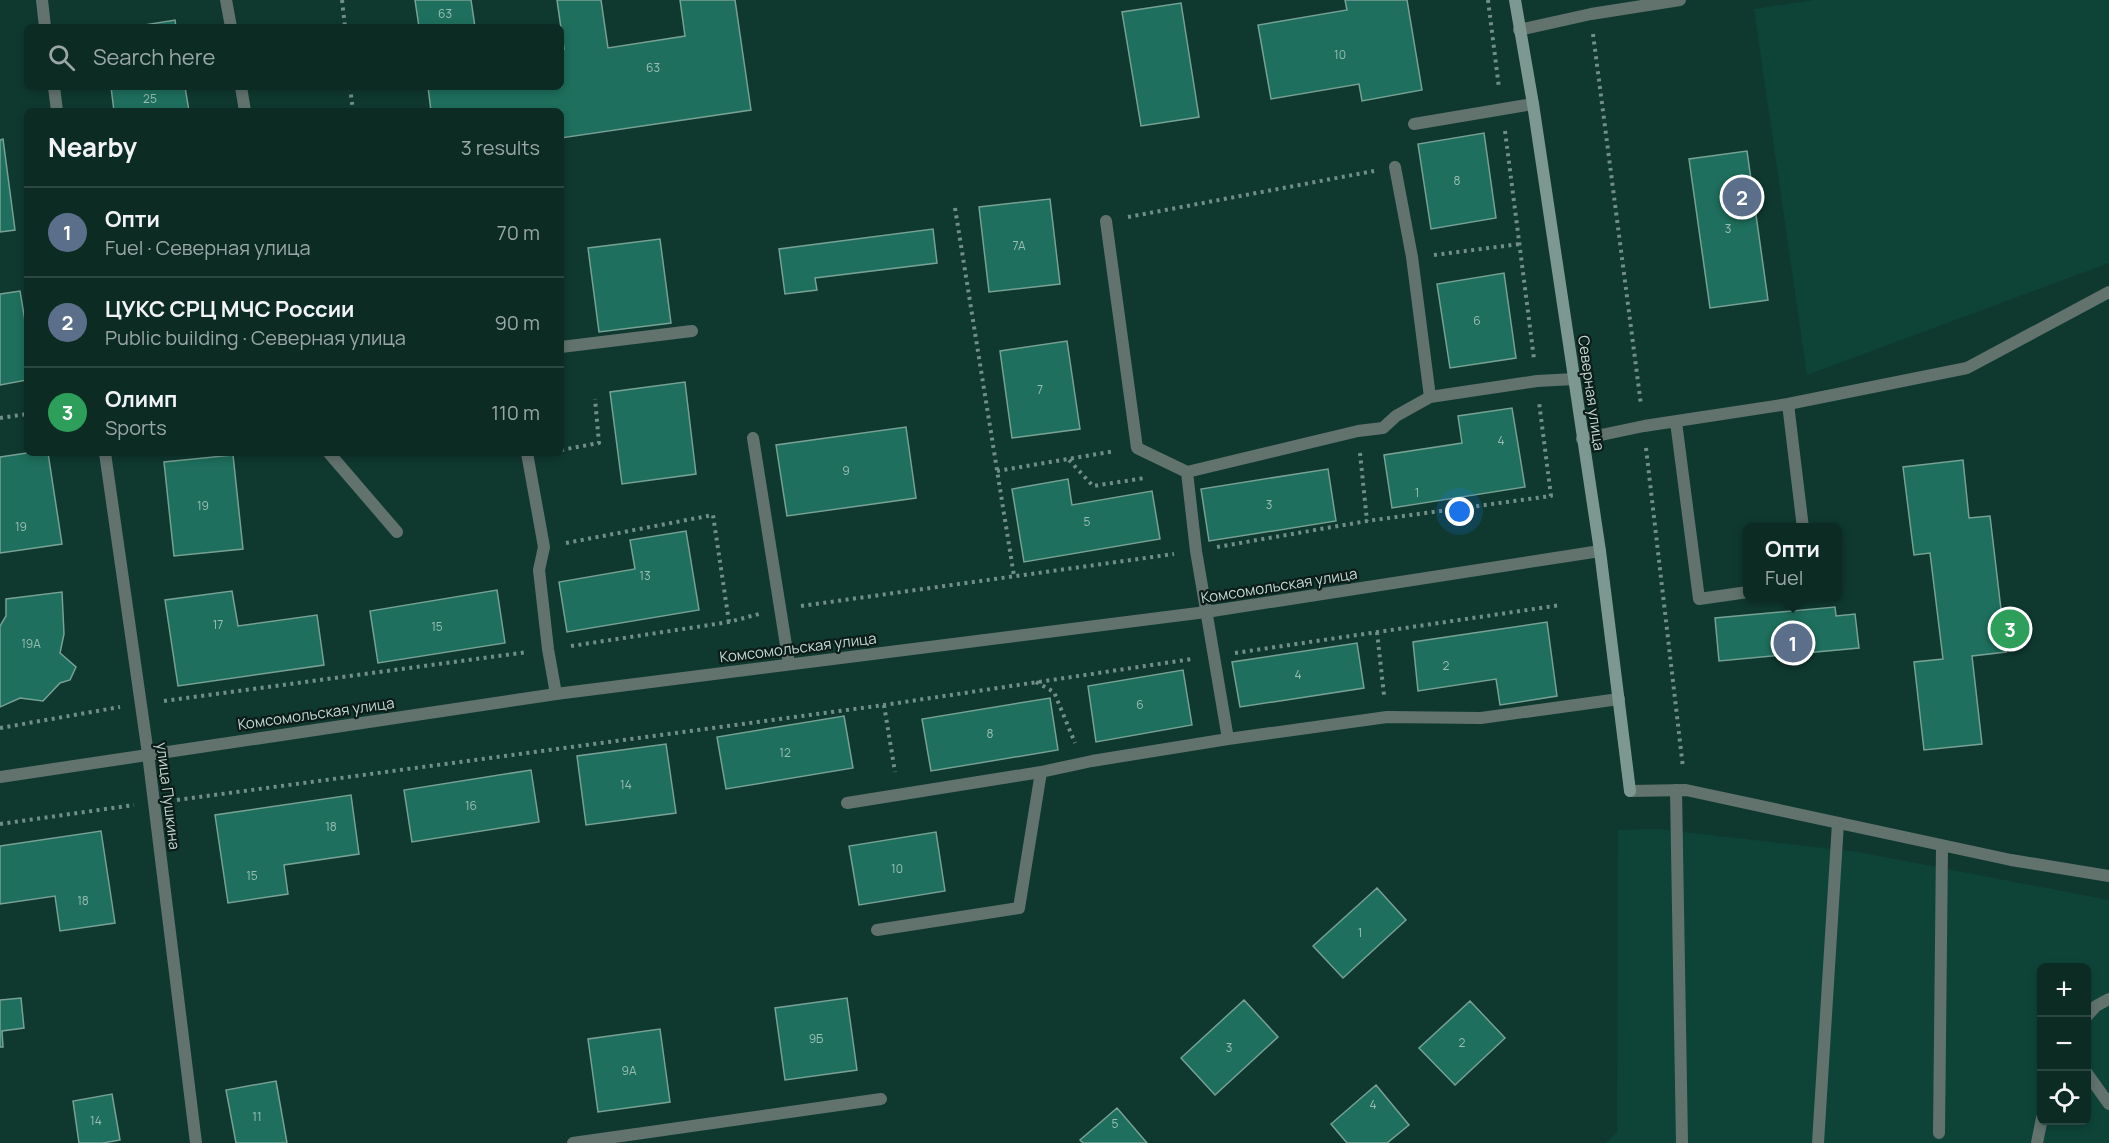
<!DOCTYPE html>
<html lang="en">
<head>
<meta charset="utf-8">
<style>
	body { margin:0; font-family:Manrope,sans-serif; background:#193730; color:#f1f3f6 }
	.controls { position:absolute; right:18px; bottom:18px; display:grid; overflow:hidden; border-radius:9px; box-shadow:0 3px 9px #0003 }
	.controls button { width:54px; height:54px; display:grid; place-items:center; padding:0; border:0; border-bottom:2px solid #2b4741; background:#0b2b23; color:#f1f3f6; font:30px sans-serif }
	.you { position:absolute; left:1460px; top:512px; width:21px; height:21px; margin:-15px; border:4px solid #fff; border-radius:50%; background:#1a73e8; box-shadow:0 0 0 9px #1a73e833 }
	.badge { display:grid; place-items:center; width:39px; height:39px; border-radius:50%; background:#8bbbb9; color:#fff; font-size:20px; font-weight:700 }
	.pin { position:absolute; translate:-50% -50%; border:3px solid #fff; box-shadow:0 2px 6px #0006 }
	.popup { position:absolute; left:1743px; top:523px; width:99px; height:78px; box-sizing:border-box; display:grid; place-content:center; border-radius:9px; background:#0b2b23; filter:drop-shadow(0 2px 4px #0005); font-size:20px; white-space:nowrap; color:#9aa7a6 }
	.popup b { font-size:22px; color:#f1f3f6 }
	.popup::after { content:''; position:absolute; left:50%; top:100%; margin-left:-12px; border:12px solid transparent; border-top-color:#0b2b23 }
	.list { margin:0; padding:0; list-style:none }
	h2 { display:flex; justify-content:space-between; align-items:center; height:78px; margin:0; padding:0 24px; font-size:26px }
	h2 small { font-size:20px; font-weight:400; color:#9aa7a6 }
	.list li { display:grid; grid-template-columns:39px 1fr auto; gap:18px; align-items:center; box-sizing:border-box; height:90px; padding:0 24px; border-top:2px solid #2b4741 }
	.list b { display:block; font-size:22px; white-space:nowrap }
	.list p { margin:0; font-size:20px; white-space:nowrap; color:#9aa7a6 }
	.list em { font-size:20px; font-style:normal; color:#9aa7a6 }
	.icon { flex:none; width:33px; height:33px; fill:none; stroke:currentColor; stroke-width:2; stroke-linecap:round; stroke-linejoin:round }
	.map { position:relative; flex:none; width:2109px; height:1143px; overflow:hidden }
	.search { position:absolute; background:#0b2b23; box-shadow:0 3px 9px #0003; left:24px; top:24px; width:540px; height:66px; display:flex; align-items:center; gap:15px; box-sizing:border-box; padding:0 21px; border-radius:9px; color:#9aa7a6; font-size:22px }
	.panel { position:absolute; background:#0b2b23; box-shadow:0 3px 9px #0003; left:24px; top:108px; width:540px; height:348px; border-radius:9px }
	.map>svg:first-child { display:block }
</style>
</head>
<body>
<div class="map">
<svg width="2109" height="1143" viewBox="0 0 2109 1143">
	<rect width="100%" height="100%" fill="#0f392f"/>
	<path fill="#0e4438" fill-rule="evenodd" d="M1814,0h295v263l-302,112 -53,-366z
		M1657,829l201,23 251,48v243h-504l12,-10 1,-303zM2042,968h44v152h-44z"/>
	<path fill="#1e6f5d" stroke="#77a194" stroke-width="1.5" d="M415,0h56l4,27h-56z
		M557,0h44l7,48 77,-12 -5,-36h55l16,110 -190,28v-27h-130l-3,-24h133v-38h3z
		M1345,0h62l15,90 -60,11 -3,-17 -88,15 -13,-74 89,-15z
		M1181,3l18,114 -58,9 -19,-114z
		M175,20l1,7h-44z
		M111,87h74l4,24h-75z
		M1484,133l12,85 -65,11 -13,-85z
		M3,139l12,91 -15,2v-92z
		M1747,151l21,149 -58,8 -21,-149z
		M1050,199l10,85 -71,8 -10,-85z
		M933,229l4,34 -122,15 2,12 -32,4 -6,-45z
		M660,239l11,84 -72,9 -11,-84z
		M1504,273l12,85 -66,10 -13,-84z
		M20,291l7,42v47l-27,5v-91z
		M1067,341l13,88 -68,9 -12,-87z
		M685,382l11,92 -74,10 -12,-92z
		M1512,408l13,79 -133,21 -8,-53 78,-12 -4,-27z
		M906,427l10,71 -129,18 -11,-71z
		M27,453h21l14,91 -62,9v-96z
		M233,455l10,94 -69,7 -10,-94z
		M1963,460l6,58 21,-2 16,136 -34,4 10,88 -58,6 -10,-88 29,-3 -13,-106 -16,2 -11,-88z
		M1328,469l8,52 -127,20 -8,-52z
		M1068,479l4,26 80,-14 8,48 -136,23 -12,-73z
		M686,531l13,79 -132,22 -8,-50 76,-13 -5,-29z
		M497,590l8,53 -127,20 -8,-52z
		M232,591l6,35 79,-11 7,50 -146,21 -13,-86z
		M62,592l2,42 -4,19 16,14 -6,13 -10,3 -17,18 -23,-3 -20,9v-81l6,-10v-17z
		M1835,607l1,9 19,-2 4,34 -140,13 -4,-43z
		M1547,622l10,74 -57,9 -4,-26 -78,12 -5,-49z
		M1357,643l7,45 -124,19 -8,-45z
		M1183,670l9,55 -96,17 -8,-56z
		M1050,698l8,52 -127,21 -9,-52z
		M844,716l9,52 -127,21 -9,-52z
		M666,744l10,69 -90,12 -9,-69z
		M531,770l8,52 -127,20 -8,-52z
		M351,795l8,59 -75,11 4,29 -60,9 -13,-88z
		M101,831l14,92 -55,8 -5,-35 -55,8v-58z
		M936,832l9,59 -86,14 -10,-59z
		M1377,888l29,32 -63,58 -30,-32z
		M21,998l3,30 -22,3 1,16h-3v-47z
		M847,998l10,72 -72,10 -10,-72z
		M1244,1000l34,37 -63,58 -34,-37z
		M1470,1001l35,37 -50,47 -36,-37z
		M660,1029l10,73 -72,10 -10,-73z
		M276,1081l11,62h-51l-10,-53z
		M1376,1085l33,40 -22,18h-40l-16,-19z
		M112,1094l8,46 -17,3h-24l-6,-42z
		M1117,1108l30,35h-64l-3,-3z"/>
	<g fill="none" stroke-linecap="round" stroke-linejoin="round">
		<path stroke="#718f88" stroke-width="4" stroke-dasharray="3 4.5" stroke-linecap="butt" d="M342,0l3,27
			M1488,0l11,88
			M1593,34l48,371
			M350,87l3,24
			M1505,131l29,228
			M955,208l59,368
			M1128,217l246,-46
			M1434,255l86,-11
			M0,418l27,-4
			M1646,448l37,320
			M561,450l38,-7 -4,-44
			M1360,453l7,68
			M1069,460l24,26 52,-8
			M997,471l118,-20
			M566,543l147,-28 16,107
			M1217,547l150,-26 184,-25 -12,-94
			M801,606l373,-52
			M1377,632l7,63
			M571,646l158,-24 30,-8
			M1235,653l326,-48
			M1036,682l18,10 21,51
			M164,701l364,-49
			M884,705l11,67
			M0,728l120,-21
			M177,800l707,-95 308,-46
			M0,824l134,-19"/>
		<path stroke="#62736e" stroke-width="12" d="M226,0l5,27
			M1519,30l72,-16 89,-14
			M241,87l4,24
			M1414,124l119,-20
			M1395,167l17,90 18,140 107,-16 37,-2
			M1106,221l31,227 50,24
			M561,347l131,-16
			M1788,404l15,124
			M1676,422l23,177 49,-7
			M753,438l36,226
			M1582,439l62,-13 144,-22 179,-36 142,-76
			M329,453l68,79
			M527,453l17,94 -5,23 9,79 8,45
			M1228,739l-32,-188 -9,-79 171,-41 25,-3 13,-12 34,-19
			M1676,790l6,353
			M847,803l194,-31 51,-11 136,-22 159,-22 94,1 138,-19
			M877,930l142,-22 22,-136
			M2086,1017l10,-11 13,-7
			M2086,1072l23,32
			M1939,1133l3,-287
			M1818,1143l20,-320
			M2037,1143l5,-25"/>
		<path stroke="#62736e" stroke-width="12" d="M42,0l3,27
			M54,87l3,24
			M105,453l43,301 48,389
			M0,777l556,-83 650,-82 394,-61
			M1630,791l56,-1 325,70 98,16
			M573,1143l308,-44"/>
		<path stroke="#7d9890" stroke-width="12" d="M1515,0l18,104 67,447 30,240"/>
	</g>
	<g text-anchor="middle" stroke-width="4.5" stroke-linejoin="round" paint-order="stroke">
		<g font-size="12" fill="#9abeb5">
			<text x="445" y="18">63</text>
			<text x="1340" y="59">10</text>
			<text x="653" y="72">63</text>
			<text x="150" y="103">25</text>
			<text x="1457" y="185">8</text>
			<text x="1728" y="233">3</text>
			<text x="1019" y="250">7А</text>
			<text x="1477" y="325">6</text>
			<text x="1040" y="394">7</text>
			<text x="1501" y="445">4</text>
			<text x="846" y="475">9</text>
			<text x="1417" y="497">1</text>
			<text x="1269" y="509">3</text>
			<text x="203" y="510">19</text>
			<text x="1087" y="526">5</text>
			<text x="21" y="531">19</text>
			<text x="645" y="580">13</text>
			<text x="218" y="629">17</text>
			<text x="437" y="631">15</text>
			<text x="31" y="648">19А</text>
			<text x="1446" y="670">2</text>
			<text x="1298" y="679">4</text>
			<text x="1140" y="709">6</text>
			<text x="990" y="738">8</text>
			<text x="785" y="757">12</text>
			<text x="626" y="789">14</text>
			<text x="471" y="810">16</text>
			<text x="331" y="831">18</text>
			<text x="897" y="873">10</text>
			<text x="252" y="880">15</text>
			<text x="83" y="905">18</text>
			<text x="1360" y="937">1</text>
			<text x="816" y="1043">9Б</text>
			<text x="1462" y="1047">2</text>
			<text x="1229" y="1052">3</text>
			<text x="629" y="1075">9А</text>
			<text x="1373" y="1109">4</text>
			<text x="257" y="1121">11</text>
			<text x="96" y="1125">14</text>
			<text x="1115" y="1128">5</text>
		</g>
		<g font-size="15" fill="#c3d8d2" stroke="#0c1c18">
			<text transform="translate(1591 393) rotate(82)" y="5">Северная улица</text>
			<text transform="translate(1279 586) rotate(-9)" y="5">Комсомольская улица</text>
			<text transform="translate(798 648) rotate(-7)" y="5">Комсомольская улица</text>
			<text transform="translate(316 714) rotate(-8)" y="5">Комсомольская улица</text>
			<text transform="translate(168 796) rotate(83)" y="5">улица Пушкина</text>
		</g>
	</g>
</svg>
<div class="controls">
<button>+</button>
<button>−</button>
<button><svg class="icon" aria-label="locate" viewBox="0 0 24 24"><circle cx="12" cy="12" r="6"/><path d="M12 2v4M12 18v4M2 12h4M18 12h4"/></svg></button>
</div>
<div class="you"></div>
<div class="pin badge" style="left:1793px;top:643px;background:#5c6f8a">1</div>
<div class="popup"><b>Опти</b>Fuel</div>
<div class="pin badge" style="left:1742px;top:197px;background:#5c6f8a">2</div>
<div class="pin badge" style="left:2010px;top:629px;background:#2e9e5b">3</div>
<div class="search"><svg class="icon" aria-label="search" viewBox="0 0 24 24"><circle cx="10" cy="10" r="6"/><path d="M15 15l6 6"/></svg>Search here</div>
<section class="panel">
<h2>Nearby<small>3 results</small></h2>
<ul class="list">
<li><span class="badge" style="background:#5c6f8a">1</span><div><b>Опти</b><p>Fuel · Северная улица</p></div><em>70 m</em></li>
<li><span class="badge" style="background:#5c6f8a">2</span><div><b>ЦУКС СРЦ МЧС России</b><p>Public building · Северная улица</p></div><em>90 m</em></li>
<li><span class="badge" style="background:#2e9e5b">3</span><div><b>Олимп</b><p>Sports</p></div><em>110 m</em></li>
</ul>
</section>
</div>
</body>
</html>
